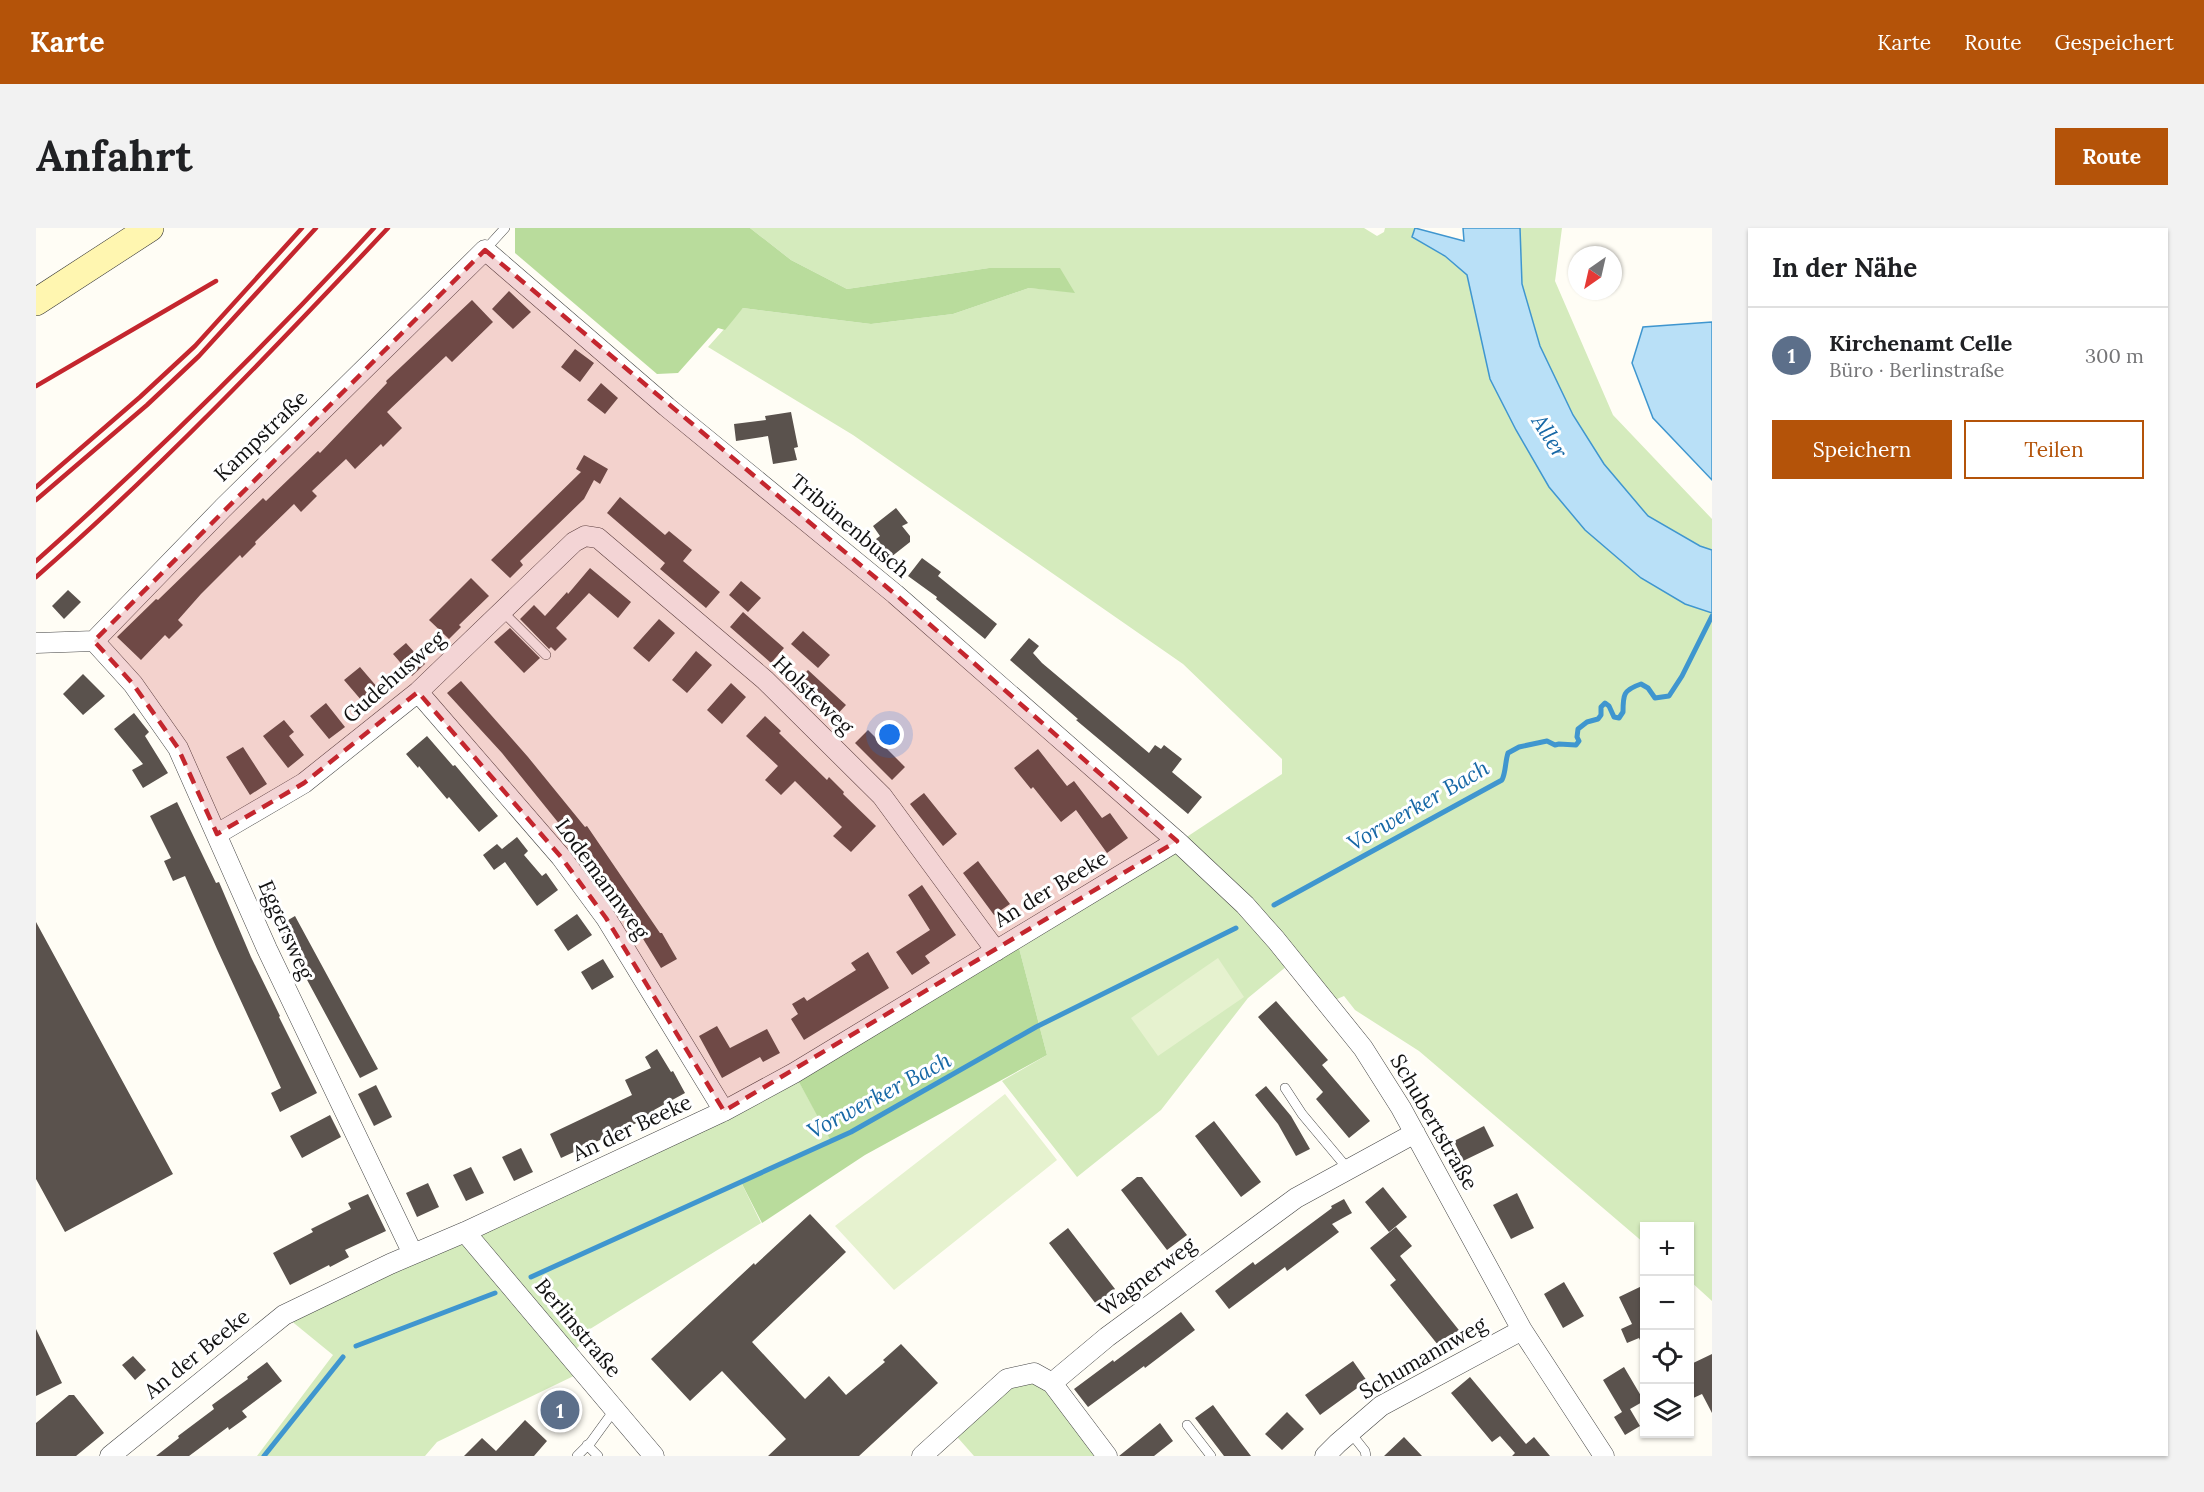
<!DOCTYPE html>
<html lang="de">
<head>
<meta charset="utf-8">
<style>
	body { margin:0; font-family:Lora,serif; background:#f2f2f2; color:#202124 }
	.controls { position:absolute; right:18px; bottom:18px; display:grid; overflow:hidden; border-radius:0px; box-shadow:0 2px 4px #0004 }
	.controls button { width:54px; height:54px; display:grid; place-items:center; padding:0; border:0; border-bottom:2px solid #e0e0e0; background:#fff; color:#202124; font:30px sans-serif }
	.compass { position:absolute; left:1532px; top:18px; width:54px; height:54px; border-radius:50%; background:#fff; box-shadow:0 2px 4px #0004; rotate:214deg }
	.you { position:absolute; left:854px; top:507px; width:21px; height:21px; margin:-15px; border:4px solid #fff; border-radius:50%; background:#1a73e8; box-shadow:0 0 0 9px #1a73e833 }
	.badge { display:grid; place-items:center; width:39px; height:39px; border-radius:50%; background:#b45309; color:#fff; font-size:20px; font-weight:700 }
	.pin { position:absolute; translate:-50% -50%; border:3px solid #fff; box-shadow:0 2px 6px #0006 }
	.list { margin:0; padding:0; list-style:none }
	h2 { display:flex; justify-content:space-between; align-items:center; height:78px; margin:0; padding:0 24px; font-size:26px }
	h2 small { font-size:20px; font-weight:400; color:#757577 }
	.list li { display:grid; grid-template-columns:39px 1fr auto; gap:18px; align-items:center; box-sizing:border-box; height:96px; padding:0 24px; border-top:2px solid #e0e0e0 }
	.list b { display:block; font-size:22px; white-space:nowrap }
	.list p { margin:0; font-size:20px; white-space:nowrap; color:#757577 }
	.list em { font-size:20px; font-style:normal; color:#757577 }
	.actions { display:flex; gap:12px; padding:18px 24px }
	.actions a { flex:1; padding:14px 0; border:2px solid #b45309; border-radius:0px; text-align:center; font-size:21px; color:#b45309 }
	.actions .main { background:#b45309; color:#fff }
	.icon { flex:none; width:33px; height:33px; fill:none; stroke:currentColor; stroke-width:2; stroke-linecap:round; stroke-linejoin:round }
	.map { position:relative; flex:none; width:1676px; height:1228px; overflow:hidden; border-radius:0px }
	header { display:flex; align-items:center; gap:36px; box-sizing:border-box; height:84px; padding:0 30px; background:#b45309; color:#fff }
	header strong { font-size:28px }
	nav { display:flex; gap:33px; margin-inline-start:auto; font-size:21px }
	.intro { display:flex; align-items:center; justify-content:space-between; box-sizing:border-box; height:144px; padding:0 36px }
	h1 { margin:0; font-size:42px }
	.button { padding:15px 27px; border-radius:0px; background:#b45309; color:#fff; font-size:21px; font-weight:700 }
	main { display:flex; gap:36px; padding:0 36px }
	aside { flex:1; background:#fff; border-radius:0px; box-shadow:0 2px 4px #0004 }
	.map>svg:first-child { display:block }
</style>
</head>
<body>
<header>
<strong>Karte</strong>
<nav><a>Karte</a><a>Route</a><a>Gespeichert</a></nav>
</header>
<div class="intro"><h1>Anfahrt</h1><a class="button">Route</a></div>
<main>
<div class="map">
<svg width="1676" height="1228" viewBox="0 0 1676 1228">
	<rect width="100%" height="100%" fill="#fffdf5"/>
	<path fill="#d5ebbd" d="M714,0h614l13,8 7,-4 1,-4h30l-3,9 33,19 22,19 23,104 26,51 33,57 136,117 27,9v688l-22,-20v-55h-46v17l-225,-192 -64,-41 -11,-14 -16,7 -35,-42 -45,37 -87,112 -84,67 -75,-96 45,-26 -28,-107 263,-174v-15l-99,-95 -330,-229 -145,-88 35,-39 128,16 82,-10 76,-26 45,4 -85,-24 -142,21 -56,-29z
		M1484,0h42l-7,53 58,134 99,104v31l-12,-4 -52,-30 -44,-52 -31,-49 -33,-69 -18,-63z
		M758,845l38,68 -91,41 20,41 -179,111 -3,12 -9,9 14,16 -147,71 -12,14h-168l76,-101 -49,-40z
		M998,1145l73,83h-133l-23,-26 56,-51z"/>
	<path fill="#b9dc9c" d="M479,0h235l41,32 56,29 142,-21h71l15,25 -46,-5 -76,26 -82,10 -128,-16 -18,22 -7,-2 -40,45 -21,1 -142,-121z
		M983,720l28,107 -182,100 -103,68 -21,-41 90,-41 -37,-68 24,-16z"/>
	<path fill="#e6f2cf" d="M1182,730l26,39 -86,59 -27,-38z
		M969,866l52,66 -163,130 -59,-64z"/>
	<path fill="#b9e0f7" stroke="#3f96cf" stroke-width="1.5" d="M1379,0l49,13 -1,-13h57l2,56 18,62 33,69 31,49 44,52 52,30 12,4v63l-27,-9 -44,-26 -56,-48 -36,-43 -33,-57 -26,-51 -23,-104 -22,-19 -33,-19z
		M1676,94v158l-59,-62 -21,-55 11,-36z"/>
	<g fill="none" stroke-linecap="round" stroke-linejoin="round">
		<path stroke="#3f96cf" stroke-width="5" d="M1238,677l228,-125c4,-8 3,-18 6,-27l11,-6 28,-6 8,4 4,-1 17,1 3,-4 -2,-4 1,-8 9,-7 11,-3 3,-4v-8l4,-4 4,3 5,11 5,1 4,-6c0,-17 0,-22 18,-28l7,4 7,10 14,-2 13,-20 30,-60
			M495,1049l320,-145 185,-105 200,-99
			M320,1118l139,-53
			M228,1228l79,-99"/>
	</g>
	<path fill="#5a524d" d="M473,63l22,21 -18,17 -21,-20z
		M436,72l21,22 -41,40 -6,-6 -59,56 15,16 -19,19 -2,-3 -26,25 -9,-10 -34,32 5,5 -16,16 -7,-8 -39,38 1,2 -14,14 -2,-3 -39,39 -23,26 5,5 -14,14 -4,-4 -24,25 -24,-23 39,-38 2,1 105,-102 3,3 52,-50 2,2 67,-70 -1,-2z
		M539,121l19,14 -14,19 -19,-15z
		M565,155l17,15 -13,16 -18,-14z
		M755,184l7,35 -4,1 3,12 -24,4 -5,-28 -32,5 -2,-17 32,-4 -1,-4z
		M548,227l24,14 -8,15 -6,-4 -10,19 -64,62 3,4 -13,13 -19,-18 90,-88 -5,-3z
		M584,269l45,38 4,-4 23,19 -9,11 37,31 -14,16 -46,-39 5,-6 -58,-50z
		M860,280l12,15 -6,3 8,10v6l-19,15 -15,-18 4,-3 -7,-10z
		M886,330l19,14 -3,4 59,48 -12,15 -49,-40 1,-2 -29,-21z
		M554,340l41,34 -13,16 -29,-25 -33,35 11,11 -12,12 -4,-4 -2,2 -29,-30 14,-14 11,11 22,-24 1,2z
		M435,350l18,18 -30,29 2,2 -12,12 -20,-19z
		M705,353l20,17 -13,14 -19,-17z
		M32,362l13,12 -17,17 -12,-13z
		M707,384l41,36 -13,15 -41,-36z
		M623,391l16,14 -26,29 -16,-14z
		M474,400l30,30 -16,15 -30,-31z
		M767,403l27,24 -12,13 -27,-24z
		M993,410l10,8 -6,7 9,10 107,90 6,-8 6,4 3,-4 18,14 -10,13 30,25 -14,17 -112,-94 2,-1 -68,-59z
		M370,415l19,21 -13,12 -19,-22z
		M660,423l16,14 -25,28 -15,-13z
		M324,439l24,28 -16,13 -24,-28z
		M772,442l38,35 -14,15 -38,-36z
		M47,446l22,22 -22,19 -20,-21z
		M425,453l67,76 57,70 2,-1 73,107h2l15,26 -16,9 -45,-73 -2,1 -23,-34 -1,1 -27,-38 -2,1 -59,-73 -55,-60z
		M695,455l15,14 -24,27 -15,-14z
		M290,475l19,24 -16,12 -19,-23z
		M98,485l15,19 -4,4 23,37 -25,15 -11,-18 11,-6 -29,-35z
		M729,488l16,15 -2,2 48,47 2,-3 15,15 -1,2 33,32 -25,26 -18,-16 9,-9 -47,-46 -14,14 -16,-15 13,-14 -32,-30z
		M248,492l10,12 -5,4 15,19 -16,13 -25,-32z
		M832,502l37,37 -13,13 -37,-37z
		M391,508l26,30 2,-1 43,51 -19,16 -30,-35 -2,2 -28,-33 -1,2 -12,-14z
		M207,519l24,37 -17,11 -24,-38z
		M1002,521l29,37 7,-5 28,37 8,-5 18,25 -21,15 -31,-43 -15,12 -28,-35 -2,2 -17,-21z
		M888,565l33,41 -14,12 -33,-42z
		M141,574l39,81 3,-1 32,75 29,59 -1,1 38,76 -37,19 -9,-19 10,-5 -64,-139 -32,-73 -12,5 -9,-20 7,-3 -21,-42z
		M481,609l11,14 -4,4 18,21 4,-3 12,17 -21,16 -32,-44 -11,8 -11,-15 14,-11 5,5z
		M942,633l32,43 -16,11 -31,-42z
		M886,657l34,50 -31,21 5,7 -18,12 -16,-23 34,-22 -22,-35z
		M541,686l15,21 -24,16 -14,-21z
		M259,688l83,153 -18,9 -82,-152z
		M0,694l137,252 -108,58 -29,-53z
		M832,724l21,36 -85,52 -13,-21 7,-5 -6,-10 12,-7 3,4 49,-31 -5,-7z
		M567,731l11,18 -22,13 -11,-18z
		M1240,773l52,59 -6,5 48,56 -21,17 -33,-39 7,-7 -65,-75z
		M681,798l13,22 37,-19 13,24 -17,9 -3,-5 -38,21 -23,-42z
		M621,821l14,23 2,-1 12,22 -31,17 2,4 -95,44 -11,-24 82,-39 -7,-15 26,-12 -6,-11z
		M340,857l16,32 -18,9 -16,-32z
		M1230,858l25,30 19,33 -14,7 -18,-32 -23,-29z
		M294,887l11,22 -39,21 -12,-22z
		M1178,893l47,61 -20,15 -46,-61z
		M1448,898l10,20 -31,15 -9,-20z
		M485,920l12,24 -19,9 -12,-24z
		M435,939l13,26 -18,8 -13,-26z
		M1101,949h5l45,58 -20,15 -46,-60z
		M392,955l11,24 -22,10 -11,-24z
		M1347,959l24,30 -18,15 -24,-30z
		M1481,965l17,35 -23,11 -18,-34z
		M332,966l18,37 -41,19 4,7 -19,10 -1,-2 -39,20 -17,-32 40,-21 -2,-3 40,-20 -3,-6z
		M1308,971l8,14 -20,11 7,8 -52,39 -2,-4 -56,42 -14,-18 38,-29 2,3 77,-57 -1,-2z
		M774,986l36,38 -94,90 53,57 24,-23 17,19 39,-33 -2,-2 18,-16 37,39 -79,73h-91l18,-17 -64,-68 -32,30 -39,-42 103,-96 1,2z
		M1360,999l16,19 -12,10 66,83 -20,16 -56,-70 6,-5 -26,-32z
		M1032,1000l47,61 -19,15 -47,-61z
		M1528,1054l20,34 -21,12 -19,-34z
		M1608,1057v64l-5,-11 -12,5 -6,-14 11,-5 -13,-27z
		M1145,1084l14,18 -50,38 -1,-2 -56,41 -14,-18 39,-29 1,2z
		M0,1101l26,54 -26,13z
		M1676,1126v59l-10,-19 -13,6v-35z
		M97,1128l13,14 -11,10 -13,-15z
		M1317,1133l14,20 -47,34 -15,-20z
		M231,1134l15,19 -40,30 5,6 -18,13 -1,-3 -39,29h-33l23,-18 -1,-2 36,-27 -2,-4 36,-26 -1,-2z
		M1588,1139l20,34 -14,8 10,17 -15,9 -11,-18 8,-5 -19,-32z
		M1434,1149l56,67 8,-7 16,19h-38l3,-3 -15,-17 -8,6 -41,-49z
		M33,1167h5l30,38 -28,23h-40v-33z
		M1177,1177l28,38 10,13h-27l-29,-38z
		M1251,1184l17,17 -22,21 -17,-16z
		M489,1192l22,21 -13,15h-70l18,-18 14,13z
		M1124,1195l13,18 -19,15h-35z
		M1368,1209l18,19h-38z"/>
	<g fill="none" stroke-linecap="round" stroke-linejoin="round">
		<g stroke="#444" stroke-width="10">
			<path id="lane" d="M449,22l20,-22
				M467,384l43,43
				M1249,860l17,26 46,55
				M1151,1197l24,31
				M1314,1204l15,19 1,5
				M551,1217l11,11
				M541,1228l14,-14 24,-33"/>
		</g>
		<g stroke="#444" stroke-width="21">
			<path id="street" d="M58,413l39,43 45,64 89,201 146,305
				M0,415l58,-2 129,-133 262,-258 182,157 228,187 284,249 66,62 31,35 87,108 38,60 121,222 82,126
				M382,464l143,165 45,61 118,193
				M181,606l87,-51 114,-91 156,-150 11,-6 13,2 167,142 117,116 114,155
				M429,1004l189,224
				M1016,1155l55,73
				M74,1228l174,-141 106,-51 75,-32 259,-121 70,-38 383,-232
				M886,1228l85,-77 27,-6 18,10 55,-46 189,-139 119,-65
				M1289,1228l13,-13 43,-37 141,-76"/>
		</g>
		<g stroke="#333" stroke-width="28">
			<path id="secondary" d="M0,74l114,-74"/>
		</g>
		<use href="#lane" stroke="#fff" stroke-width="9"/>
		<use href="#street" stroke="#fff" stroke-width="20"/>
		<use href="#secondary" stroke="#fff6b0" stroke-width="27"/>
		<path stroke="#c4262e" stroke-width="4.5" d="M0,158l180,-105
			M0,259l104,-90 55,-51 107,-118
			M0,272l111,-95 52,-49 117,-128
			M0,333c118,-105 231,-217 338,-333
			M0,349c124,-108 239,-229 352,-349"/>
	</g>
	<path fill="#c4262e" fill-opacity="0.2" stroke="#c4262e" stroke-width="4.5" stroke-dasharray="12 8" stroke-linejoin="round" d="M449,22l410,344 282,247 -453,270 -118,-193 -45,-61 -143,-165 -114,91 -87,51 -39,-86 -45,-64 -39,-43z"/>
	<g text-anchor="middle" stroke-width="6" stroke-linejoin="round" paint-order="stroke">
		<g font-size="21" fill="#111" stroke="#fff">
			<text transform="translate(225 208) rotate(-44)" y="7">Kampstraße</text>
			<text transform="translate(814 298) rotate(40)" y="7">Tribünenbusch</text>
			<text transform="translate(358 449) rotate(-41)" y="7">Gudehusweg</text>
			<text transform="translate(777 467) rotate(44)" y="7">Holsteweg</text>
			<text transform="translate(566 651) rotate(54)" y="7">Lodemannweg</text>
			<text transform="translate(1015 661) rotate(-31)" y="7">An der Beeke</text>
			<text transform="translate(250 702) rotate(66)" y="7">Eggersweg</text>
			<text transform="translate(1398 894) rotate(60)" y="7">Schubertstraße</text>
			<text transform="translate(596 900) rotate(-25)" y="7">An der Beeke</text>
			<text transform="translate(1111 1049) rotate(-37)" y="7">Wagnerweg</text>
			<text transform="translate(542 1100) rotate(50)" y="7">Berlinstraße</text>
			<text transform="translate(161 1126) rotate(-39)" y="7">An der Beeke</text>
			<text transform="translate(1387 1130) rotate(-30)" y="7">Schumannweg</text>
		</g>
		<g font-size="22" font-style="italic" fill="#1768a6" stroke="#fff">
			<text transform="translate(1514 208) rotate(58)" y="8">Aller</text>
			<text transform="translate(1382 577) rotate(-30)" y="8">Vorwerker Bach</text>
			<text transform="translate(843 867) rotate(-28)" y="8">Vorwerker Bach</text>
		</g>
	</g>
</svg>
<div class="controls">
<button>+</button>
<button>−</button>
<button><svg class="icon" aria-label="locate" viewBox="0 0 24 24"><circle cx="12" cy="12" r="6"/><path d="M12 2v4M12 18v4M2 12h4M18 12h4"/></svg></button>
<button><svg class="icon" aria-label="layers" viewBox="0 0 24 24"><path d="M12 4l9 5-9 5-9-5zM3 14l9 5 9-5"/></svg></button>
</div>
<svg class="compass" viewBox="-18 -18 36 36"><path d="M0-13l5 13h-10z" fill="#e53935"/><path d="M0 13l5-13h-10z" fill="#757577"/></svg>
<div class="you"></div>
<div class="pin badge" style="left:524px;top:1182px;background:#5c6f8a">1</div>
</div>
<aside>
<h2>In der Nähe<small></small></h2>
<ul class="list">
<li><span class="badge" style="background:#5c6f8a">1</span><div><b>Kirchenamt Celle</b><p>Büro · Berlinstraße</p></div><em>300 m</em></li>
</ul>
<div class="actions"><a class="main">Speichern</a><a>Teilen</a></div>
</aside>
</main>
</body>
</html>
